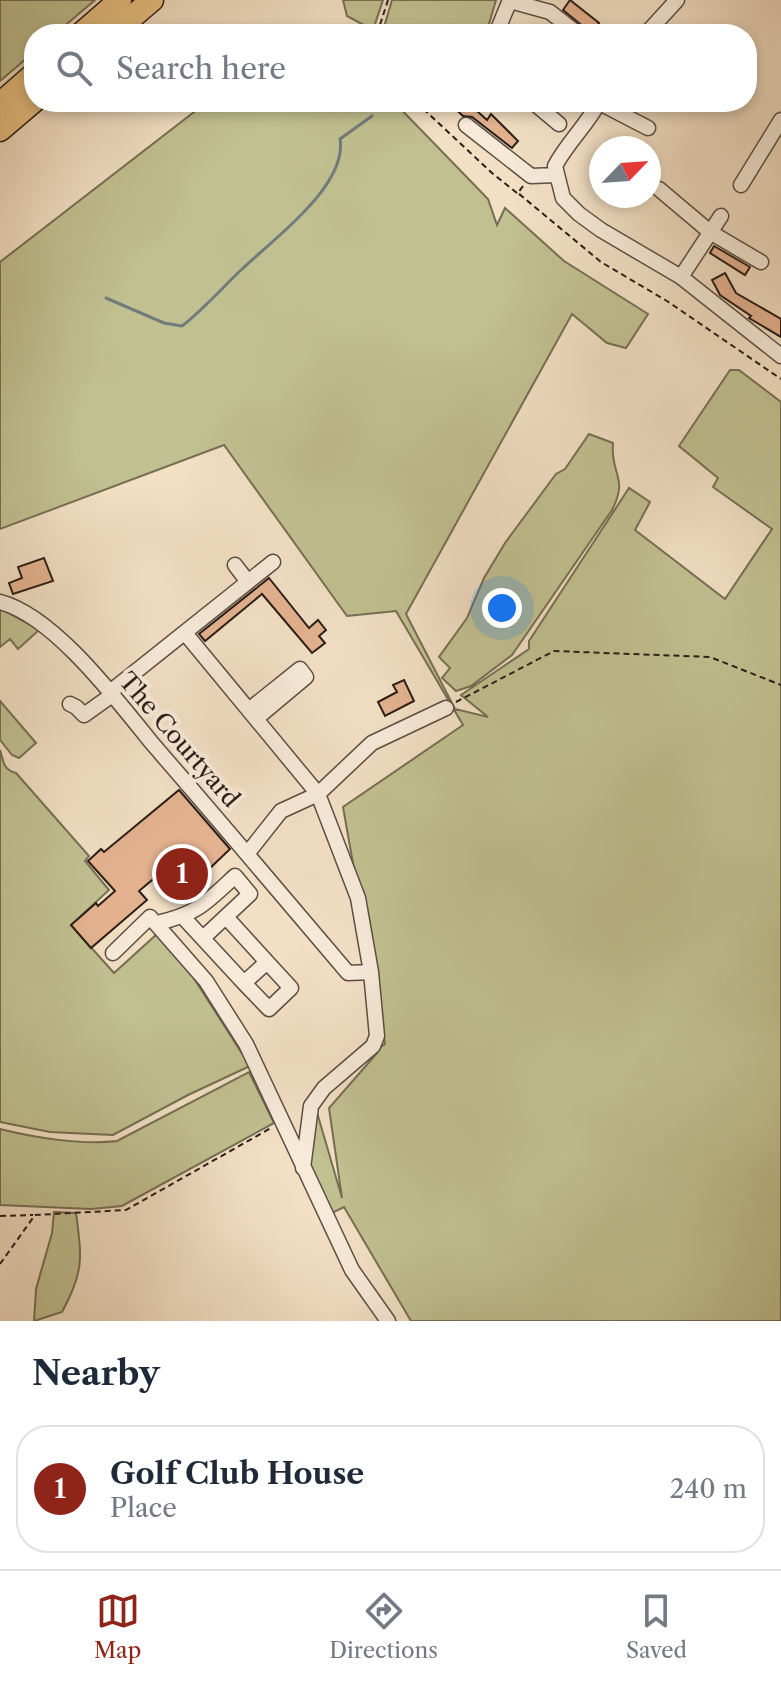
<!DOCTYPE html>
<html lang="en">
<head>
<meta charset="utf-8">
<style>
	body { margin:0; font-family:"Libre Caslon Text",serif; background:#f6f6f7; color:#1f2937 }
	.compass { position:absolute; left:589px; top:136px; width:72px; height:72px; border-radius:50%; background:#fff; box-shadow:0 4px 12px #0003; rotate:65deg }
	.you { position:absolute; left:502px; top:608px; width:28px; height:28px; margin:-20px; border:6px solid #fff; border-radius:50%; background:#1a73e8; box-shadow:0 0 0 12px #1a73e833 }
	.badge { display:grid; place-items:center; width:52px; height:52px; border-radius:50%; background:#8f2418; color:#fff; font-size:26px; font-weight:700 }
	.pin { position:absolute; translate:-50% -50%; border:4px solid #fff; box-shadow:0 2px 8px #0006 }
	.list { margin:0; padding:0; list-style:none }
	h2 { display:flex; justify-content:space-between; align-items:center; height:104px; margin:0; padding:0 32px; font-size:34px }
	h2 small { font-size:26px; font-weight:400; color:#747a83 }
	.list li { display:grid; grid-template-columns:52px 1fr auto; gap:24px; align-items:center; box-sizing:border-box; height:128px; margin:0 16px 16px; padding:0 16px; border:2px solid #e0e1e3; border-radius:32px }
	.list b { display:block; font-size:30px; white-space:nowrap }
	.list p { margin:0; font-size:26px; white-space:nowrap; color:#747a83 }
	.list em { font-size:26px; font-style:normal; color:#747a83 }
	.icon { flex:none; width:44px; height:44px; fill:none; stroke:currentColor; stroke-width:2; stroke-linecap:round; stroke-linejoin:round }
	.map { position:relative; flex:none; width:781px; height:1321px; overflow:hidden }
	.search { position:absolute; background:#fff; box-shadow:0 4px 12px #0003; left:24px; right:24px; top:24px; height:88px; display:flex; align-items:center; gap:20px; box-sizing:border-box; padding:0 28px; border-radius:32px; color:#747a83; font-size:30px }
	.sheet { height:248px; background:#fff }
	nav { display:flex; justify-content:space-around; align-items:center; box-sizing:border-box; height:112px; border-top:2px solid #e0e1e3; background:#fff; font-size:22px; color:#747a83 }
	nav a { display:grid; justify-items:center; gap:4px }
	nav .on { color:#8f2418 }
	.map>svg:first-child { display:block }
</style>
</head>
<body>
<div class="map">
<svg width="781" height="1321" viewBox="0 0 781 1321">
	<rect width="100%" height="100%" fill="#f2dfc4"/>
	<filter id="stains"><feTurbulence type="fractalNoise" baseFrequency=".0025" numOctaves="4"/><feColorMatrix values="0 0 0 0 .2 0 0 0 0 .09 0 0 0 0 .02 0 0 0 .5 -.17"/></filter>
	<radialGradient id="worn" r=".72"><stop offset=".6" stop-color="#630" stop-opacity="0"/><stop offset="1" stop-color="#630" stop-opacity=".3"/></radialGradient>
	<path fill="#c1c090" stroke="#766e54" stroke-width="2" fill-rule="evenodd" d="M0,0h95l-40,34h-21v18l-34,29z
		M343,0h40l-10,30 -26,-14z
		M392,0h104l-10,34h-104z
		M207,102h187l94,97 9,26 8,-17 59,53 84,53 -22,34 -19,-5 -35,-29 -166,300 49,95 33,8 -27,-22 68,-46v-8l100,-153 21,14 -15,28 90,69 47,-70 -59,-42 5,-9 -39,-32 51,-76h9l42,32v919h-370l-67,-114 -14,7 -23,-36 8,-75 52,-47 18,-12 -42,-237 120,-82 -67,-114 -49,5 -123,-171 -224,84v-267zM378,1052l-49,56 13,90 -26,-89 19,-23z
		M589,434l24,9c-3,32 16,34 -1,67l-100,145 -41,31 -15,5 -14,-13 8,-10 -11,-11 28,-39 17,-40 21,-35 51,-69 9,-5z
		M0,608l39,22 -21,19 -8,-10 -10,8z
		M0,701l36,42 -17,15 -7,-3 -12,-15z
		M0,750c4,11 2,19 16,23l73,83 -4,5 24,29 -38,35 43,48 43,-39 29,32 64,100 -62,29 -75,40 -63,-3 -50,-10z
		M249,1072l25,51 -152,83 -31,3 -91,-4v-76c35,9 82,16 117,12z
		M54,1212l22,1c6,45 8,59 -14,99l-28,9 2,-32 16,-56z"/>
	<g fill="none" stroke-linecap="round" stroke-linejoin="round">
		<path stroke="#727b7c" stroke-width="3" d="M106,298l58,25 18,3c22,-17 39,-37 59,-56 30,-29 107,-84 99,-131l32,-23"/>
	</g>
	<path fill="#e4b28f" stroke="#2a1d17" stroke-width="2" d="M570,0l29,23 -8,10 -28,-23z
		M448,102h19l20,18 4,-6 27,27 -6,7 -40,-31 -9,-1z
		M714,246l36,21 -5,8 -35,-22z
		M725,273l11,20 45,26v18l-32,-19 2,-2 -31,-21 -8,-15z
		M44,558l9,23 -40,13 -4,-11 13,-5 -4,-11z
		M269,578l40,50 9,-8 8,10 -7,6 6,7 -13,10 -50,-59 -57,47 -6,-7z
		M404,680l10,21 -29,15 -7,-14 19,-10 -4,-7z
		M179,790l51,59 -52,50 -21,-23 -18,15 8,9 -56,48 -20,-23 25,-22 2,3 17,-15 -27,-30 13,-12 3,3z"/>
	<g fill="none" stroke-linecap="round" stroke-linejoin="round">
		<g stroke="#5c4e42" stroke-width="17">
			<path id="minor" d="M510,1l40,11 28,22
				M496,34l14,-34
				M646,34l31,-34
				M598,102l50,26
				M599,102c-12,23 -32,41 -44,64l8,32 16,16 22,16 80,47 100,79
				M534,103l25,21
				M466,125l65,51 25,-1
				M741,185l40,-65
				M659,189l51,43 51,30
				M681,277l40,-61
				M235,565l13,17
				M0,602c54,14 116,97 151,140 32,37 64,74 96,112l34,-43 37,-17 -133,-161
				M110,692l163,-130
				M70,704l6,3 8,8 28,-20
				M250,709l50,-40 6,8 -49,41
				M247,854l101,119 23,-1
				M183,917l61,66 23,-21 -41,-45
				M157,923c40,-9 49,-20 78,-47l15,18 -47,44
				M113,953l37,-36 56,64 40,63 106,226 36,51
				M244,983l25,26 22,-21 -24,-26
				M303,1168l8,-62 13,-18 49,-42 4,-10 -6,-64 -13,-74 -40,-104 54,-51 74,-35"/>
		</g>
		<g stroke="#2a1d17" stroke-width="25">
			<path id="highway" d="M81,34l39,-34
				M112,34l40,-34
				M0,104l34,-30
				M0,130l34,-29"/>
		</g>
		<path stroke="#2a1d17" stroke-width="2" stroke-dasharray="6 4" stroke-linecap="butt" d="M377,34l11,-34
			M416,102l76,71 25,20
			M523,186l-5,7 83,69 66,39 114,78
			M456,702l98,-51 156,6 71,28
			M0,1216l33,-1
			M0,1264l35,-49 91,-5 145,-82"/>
		<use href="#minor" stroke="#f7ead9" stroke-width="14"/>
		<use href="#highway" stroke="#e9c082" stroke-width="22"/>
	</g>
	<g text-anchor="middle" stroke-width="8" stroke-linejoin="round" paint-order="stroke">
		<g font-size="24" fill="#2a1d17" stroke="#f7ead9">
			<text transform="translate(179 740) rotate(49)" y="8">The Courtyard</text>
		</g>
	</g>
	<rect width="100%" height="100%" filter="url(#stains)"/>
	<rect width="100%" height="100%" fill="url(#worn)"/>
</svg>
<svg class="compass" viewBox="-18 -18 36 36"><path d="M0-13l5 13h-10z" fill="#e53935"/><path d="M0 13l5-13h-10z" fill="#747a83"/></svg>
<div class="you"></div>
<div class="pin badge" style="left:182px;top:874px">1</div>
<div class="search"><svg class="icon" aria-label="search" viewBox="0 0 24 24"><circle cx="10" cy="10" r="6"/><path d="M15 15l6 6"/></svg>Search here</div>
</div>
<section class="sheet">
<h2>Nearby<small></small></h2>
<ul class="list">
<li><span class="badge">1</span><div><b>Golf Club House</b><p>Place</p></div><em>240 m</em></li>
</ul>
</section>
<nav>
<a class="on"><svg class="icon" aria-label="map" viewBox="0 0 24 24"><path d="M3 6l6-2 6 2 6-2v14l-6 2-6-2-6 2zM9 4v14M15 6v14"/></svg>Map</a>
<a><svg class="icon" aria-label="directions" viewBox="0 0 24 24"><path d="M12 3l9 9-9 9-9-9zM9 14v-3h6M13 9l2 2-2 2"/></svg>Directions</a>
<a><svg class="icon" aria-label="saved" viewBox="0 0 24 24"><path d="M7 4h10v16l-5-4-5 4z"/></svg>Saved</a>
</nav>
</body>
</html>
